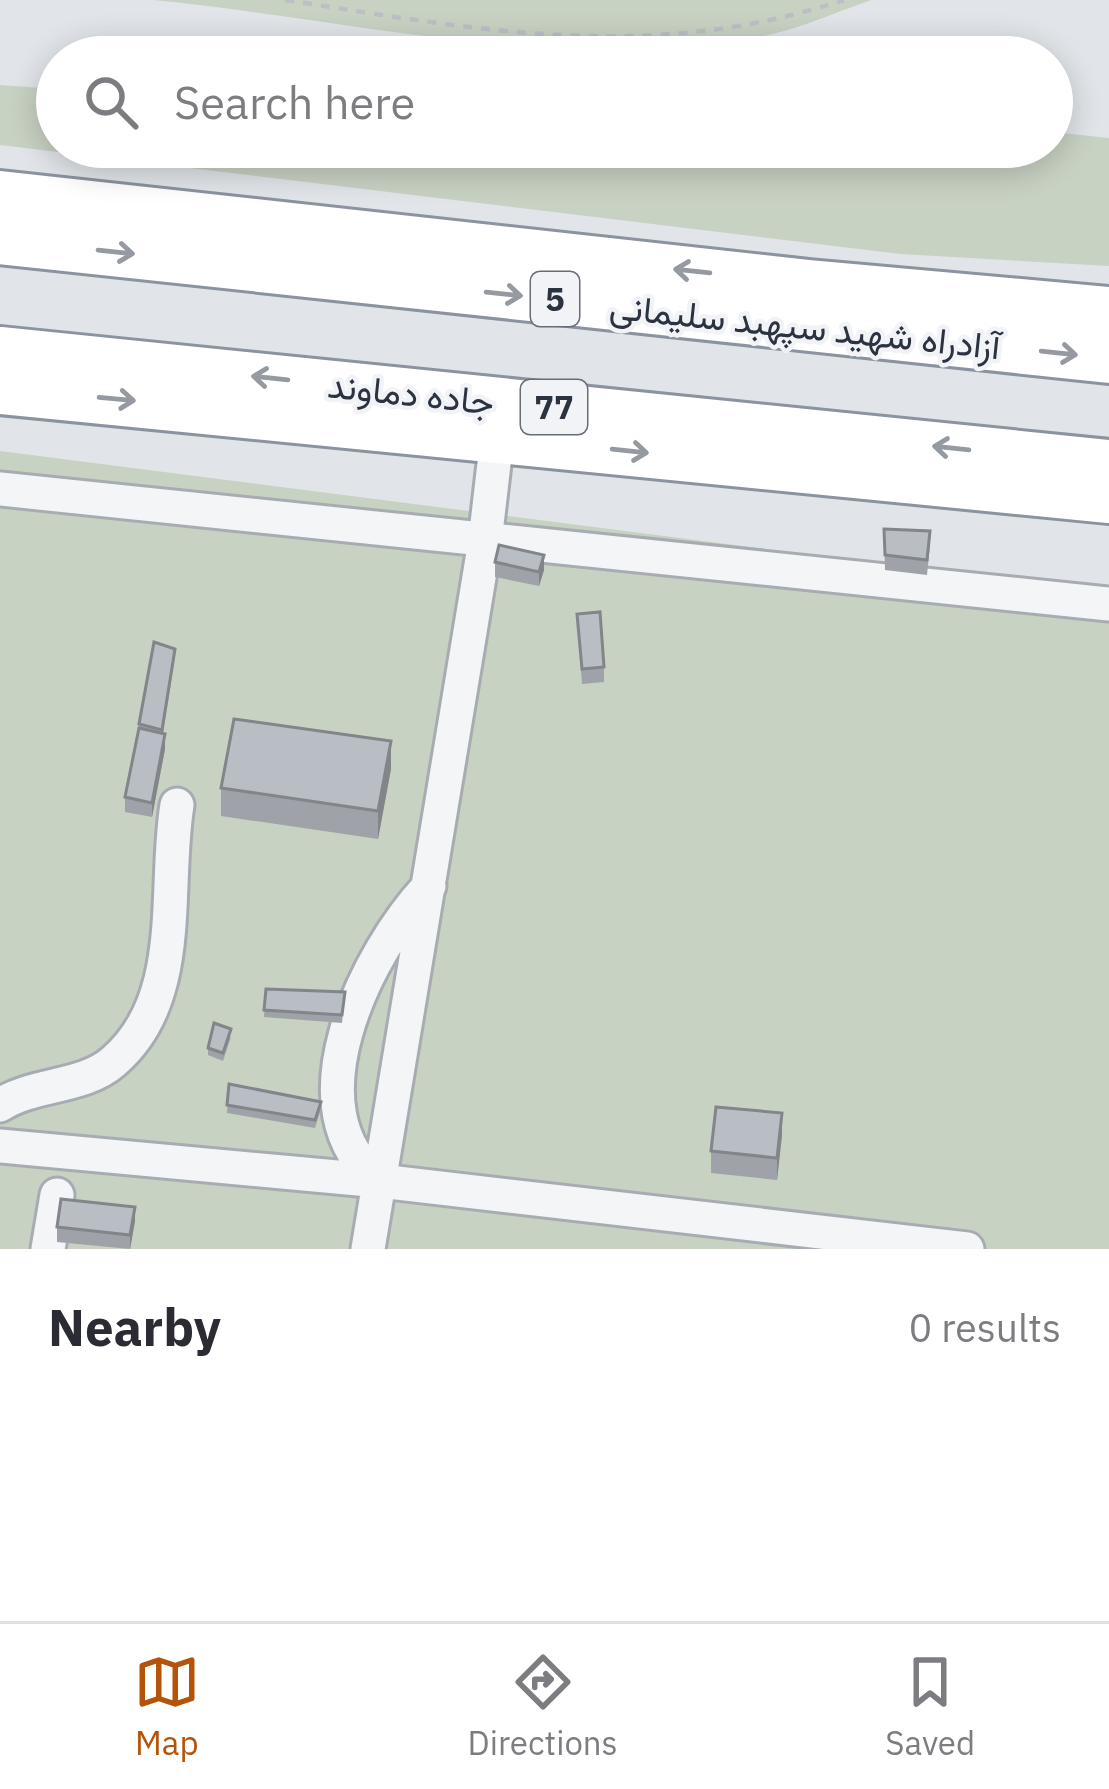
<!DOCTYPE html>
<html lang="en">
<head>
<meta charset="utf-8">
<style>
	body { margin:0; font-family:"IBM Plex Sans",Vazirmatn,sans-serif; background:#f7f7f7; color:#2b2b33 }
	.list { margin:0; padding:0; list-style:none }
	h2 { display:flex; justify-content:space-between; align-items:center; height:156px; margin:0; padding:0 48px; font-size:51px }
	h2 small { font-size:39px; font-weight:400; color:#7c7c81 }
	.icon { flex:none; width:66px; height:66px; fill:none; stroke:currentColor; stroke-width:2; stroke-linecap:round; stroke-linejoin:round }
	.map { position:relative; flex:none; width:1109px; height:1249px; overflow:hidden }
	.search { position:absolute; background:#fff; box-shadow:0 6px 30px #0003; left:36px; right:36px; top:36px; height:132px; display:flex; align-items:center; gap:30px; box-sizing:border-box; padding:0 42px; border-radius:66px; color:#7c7c81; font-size:45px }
	.sheet { height:372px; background:#fff }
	nav { display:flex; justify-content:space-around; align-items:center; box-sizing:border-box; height:168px; border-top:3px solid #e1e1e2; background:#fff; font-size:33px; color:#7c7c81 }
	nav a { display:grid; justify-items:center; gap:6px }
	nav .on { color:#b45309 }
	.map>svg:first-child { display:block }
</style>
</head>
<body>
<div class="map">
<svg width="1109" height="1249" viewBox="0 0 1109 1249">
	<rect width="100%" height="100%" fill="#e1e5e9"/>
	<path fill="#c8d2c3" d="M153,0h718c-29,10 -58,23 -87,31 -184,51 -440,-13 -631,-31z
		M0,85l57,4v58h403l84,13 11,-13h497v-15l57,6v128l-209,-12 -900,-109z
		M0,451l1109,142v656h-1109z"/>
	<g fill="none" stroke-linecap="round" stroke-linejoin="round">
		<g stroke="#a7acb3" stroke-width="39">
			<path id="minor" d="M0,489l1109,115
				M0,1105c34,-22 83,-17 113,-43 74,-63 50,-173 64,-257
				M0,1146l380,35 587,68
				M380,1181c-93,-70 -14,-228 49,-295
				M48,1249l9,-54
				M368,1249l117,-708 12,-103"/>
		</g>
		<g stroke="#8a939f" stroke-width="54">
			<path id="highway" d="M0,195l809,89 300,27
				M0,240l1109,119
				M0,351l1109,113
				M0,390l1109,109"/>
		</g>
		<path stroke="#bcbfc4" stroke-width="4.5" stroke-dasharray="9 9" stroke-linecap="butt" d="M285,0c198,30 362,64 559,0"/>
		<use href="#minor" stroke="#f4f5f7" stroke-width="33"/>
		<use href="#highway" stroke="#fff" stroke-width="48"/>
	</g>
	<path fill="#9fa3a9" d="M884,529l46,16 -3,30 -42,-5z
		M495,562l49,8 -5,16 -44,-9z
		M577,614l27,53v15l-22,2z
		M175,657l-12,77 2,15 -13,68 -27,-5v-15l14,-73z
		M391,769l-13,70 -157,-23v-28z
		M266,989l79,3 -3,31 -78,-6z
		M231,1037l-8,24 -15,-6v-7z
		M229,1084l92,25 -6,19 -88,-15z
		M782,1135l-5,45 -66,-7v-22z
		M135,1221l-5,28 -73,-7v-15z"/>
	<path fill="#82858a" d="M544,555v15l-5,16v-14z
		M165,734v15l-13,68v-14z
		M391,741v28l-13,70v-28z
		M782,1113v22l-5,45v-22z
		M135,1207v14l-5,28v-14z"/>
	<path fill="#b9bec5" stroke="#82858a" stroke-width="3" d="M884,529l46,2 -3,29 -42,-5z
		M499,545l45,10 -5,17 -44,-10z
		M600,612l4,55 -22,2 -5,-55z
		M154,642l21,7 -13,81 -23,-6z
		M234,719l157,22 -13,70 -157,-23z
		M139,728l26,6 -13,69 -27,-6z
		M266,989l79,3 -3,23 -78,-5z
		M214,1023l17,6 -8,24 -15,-5z
		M229,1084l92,18 -6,18 -88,-15z
		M716,1107l66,6 -5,45 -66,-7z
		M61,1199l74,8 -5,28 -73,-8z"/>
	<defs><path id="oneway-shaft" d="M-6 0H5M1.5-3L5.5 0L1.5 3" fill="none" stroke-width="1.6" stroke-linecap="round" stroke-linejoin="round" transform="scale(3)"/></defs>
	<g stroke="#9599a0">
		<use href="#oneway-shaft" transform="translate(116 252) rotate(6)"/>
		<use href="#oneway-shaft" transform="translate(692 271) rotate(-174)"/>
		<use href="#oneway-shaft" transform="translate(504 294) rotate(6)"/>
		<use href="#oneway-shaft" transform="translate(1059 353) rotate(6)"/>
		<use href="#oneway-shaft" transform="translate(270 378) rotate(-174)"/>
		<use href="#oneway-shaft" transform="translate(117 399) rotate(5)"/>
		<use href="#oneway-shaft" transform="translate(951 448) rotate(-174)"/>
		<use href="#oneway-shaft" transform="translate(630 451) rotate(6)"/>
	</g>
	<g text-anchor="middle" stroke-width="9" stroke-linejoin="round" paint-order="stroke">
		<g fill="#f1f3f6" stroke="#666d77" stroke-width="3">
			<rect x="531" y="272" width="48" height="54" rx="9"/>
			<rect x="521" y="380" width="66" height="54" rx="9"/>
		</g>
		<g font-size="33" font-weight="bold" fill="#2b3340">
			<text x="555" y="311">5</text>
			<text x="554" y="419">77</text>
		</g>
		<g font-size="36" fill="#2b3340" stroke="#f1f3f6">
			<text transform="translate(805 326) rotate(6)" y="13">آزادراه شهید سپهبد سلیمانی</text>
			<text transform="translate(411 393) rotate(6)" y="13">جاده دماوند</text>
		</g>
	</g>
</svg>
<div class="search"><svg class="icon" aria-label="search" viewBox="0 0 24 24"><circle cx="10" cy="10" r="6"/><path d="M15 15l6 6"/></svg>Search here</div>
</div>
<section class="sheet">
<h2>Nearby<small>0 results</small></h2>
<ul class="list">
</ul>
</section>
<nav>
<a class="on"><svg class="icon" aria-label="map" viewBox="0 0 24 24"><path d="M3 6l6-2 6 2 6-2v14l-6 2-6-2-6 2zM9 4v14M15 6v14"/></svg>Map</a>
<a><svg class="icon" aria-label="directions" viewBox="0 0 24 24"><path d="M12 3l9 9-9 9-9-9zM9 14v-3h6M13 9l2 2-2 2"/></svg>Directions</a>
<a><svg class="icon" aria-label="saved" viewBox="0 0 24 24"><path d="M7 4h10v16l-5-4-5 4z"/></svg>Saved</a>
</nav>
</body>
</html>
